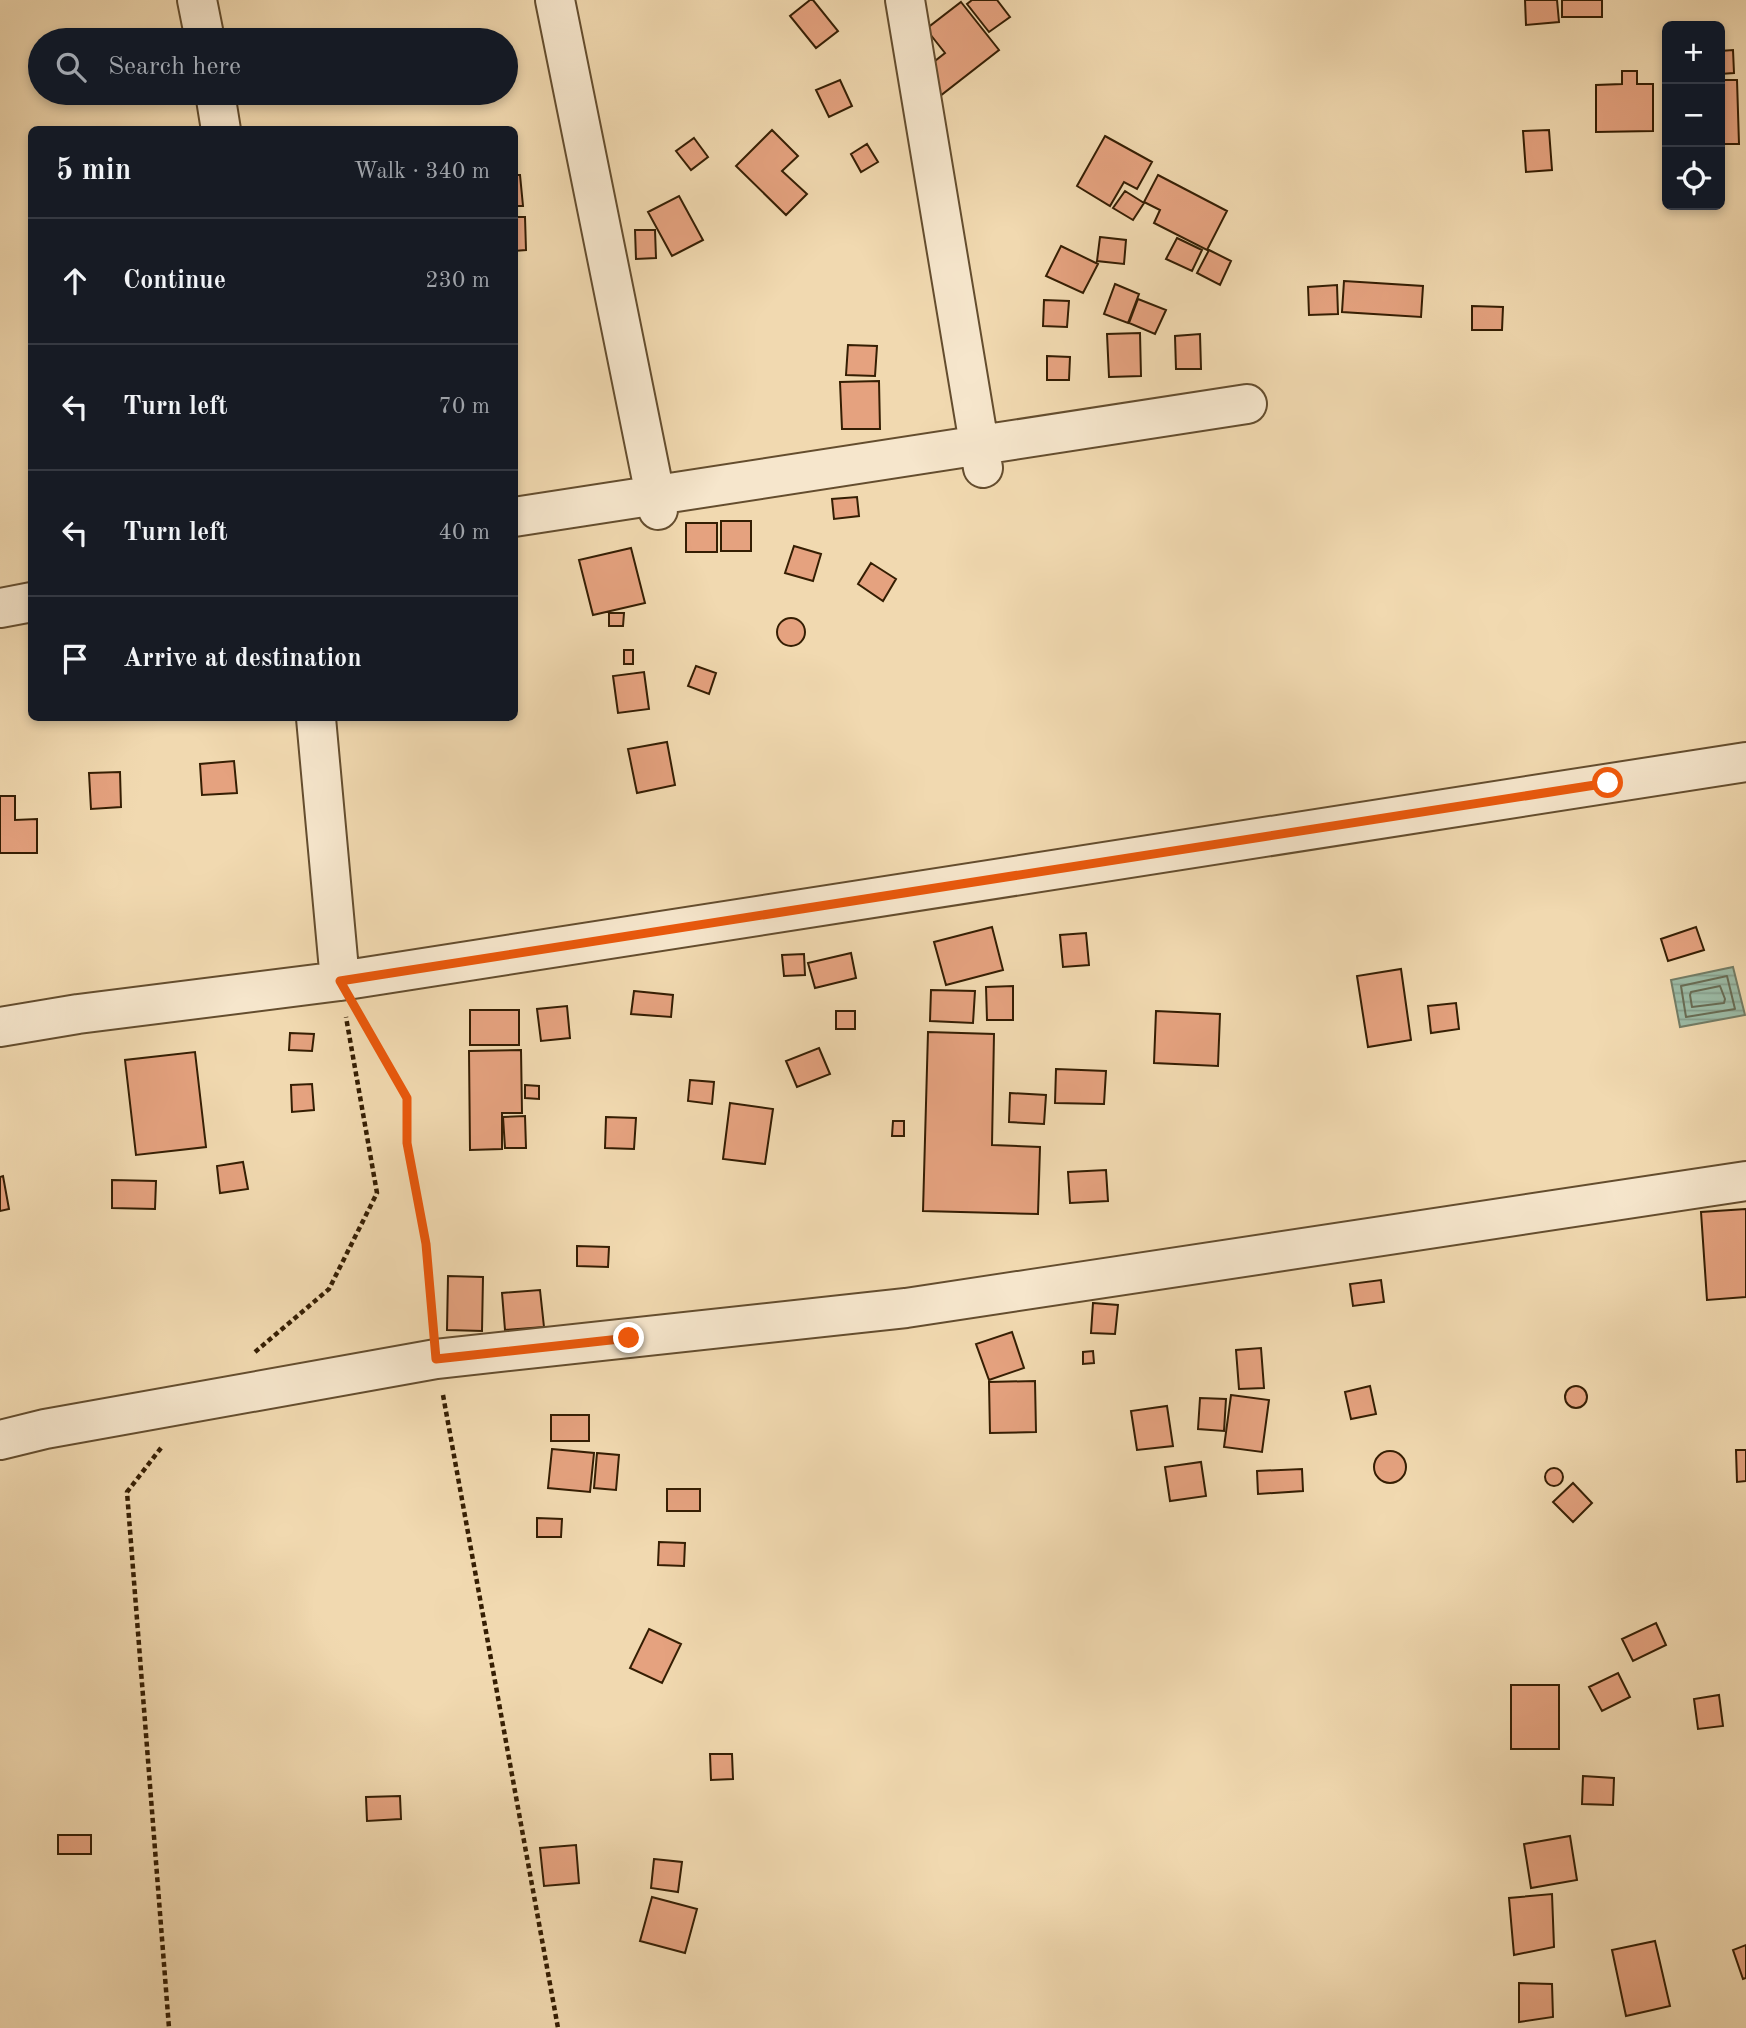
<!DOCTYPE html>
<html lang="en">
<head>
<meta charset="utf-8">
<style>
	body { margin:0; font-family:"Old Standard TT",serif; background:#242831; color:#f1f3f6 }
	.controls { position:absolute; right:21px; top:21px; display:grid; overflow:hidden; border-radius:10px; box-shadow:0 4px 10px #0003 }
	.controls button { width:63px; height:63px; display:grid; place-items:center; padding:0; border:0; border-bottom:2px solid #363941; background:#171b24; color:#f1f3f6; font:35px sans-serif }
	.stop { position:absolute; width:21px; height:21px; margin:-16px; border:5px solid #ea580c; border-radius:50%; background:#fff }
	.stop.end { background:#ea580c; border-color:#fff; box-shadow:0 2px 7px #0008 }
	.list { margin:0; padding:0; list-style:none }
	h2 { display:flex; justify-content:space-between; align-items:center; height:91px; margin:0; padding:0 28px; font-size:30px }
	h2 small { font-size:23px; font-weight:400; color:#9ea1a6 }
	.list li { display:grid; grid-template-columns:46px 1fr auto; gap:21px; align-items:center; box-sizing:border-box; height:126px; padding:0 28px; border-top:2px solid #363941 }
	.list b { display:block; font-size:26px; white-space:nowrap }
	.list em { font-size:23px; font-style:normal; color:#9ea1a6 }
	.icon { flex:none; width:38px; height:38px; fill:none; stroke:currentColor; stroke-width:2; stroke-linecap:round; stroke-linejoin:round }
	.map { position:relative; flex:none; width:1746px; height:2028px; overflow:hidden }
	.search { position:absolute; background:#171b24; box-shadow:0 4px 10px #0003; left:28px; top:28px; width:490px; height:77px; display:flex; align-items:center; gap:18px; box-sizing:border-box; padding:0 24px; border-radius:38px; color:#9ea1a6; font-size:26px }
	.panel { position:absolute; background:#171b24; box-shadow:0 4px 10px #0003; left:28px; top:126px; width:490px; height:595px; border-radius:10px }
	.map>svg:first-child { display:block }
</style>
</head>
<body>
<div class="map">
<svg width="1746" height="2028" viewBox="0 0 1746 2028">
	<defs>
		<pattern id="water-rules" width="6" height="5" patternUnits="userSpaceOnUse" patternTransform="scale(1.75)"><rect width="6" height="5" fill="#9cbba6"/><path d="M0 2.5h6" fill="none" stroke="#87a08d"/></pattern>
	</defs>
	<rect width="100%" height="100%" fill="#f1d9b0"/>
	<filter id="stains"><feTurbulence type="fractalNoise" baseFrequency=".00286" numOctaves="4"/><feColorMatrix values="0 0 0 0 .2 0 0 0 0 .09 0 0 0 0 .02 0 0 0 .5 -.17"/></filter>
	<radialGradient id="worn" r=".72"><stop offset=".6" stop-color="#630" stop-opacity="0"/><stop offset="1" stop-color="#630" stop-opacity=".3"/></radialGradient>
	<path fill="url(#water-rules)" stroke="#737c65" stroke-width="2" d="M1733,967l12,48 -65,12 -9,-47z"/>
	<g fill="none" stroke-linecap="round" stroke-linejoin="round">
		<path stroke="#686c54" stroke-width="2" d="M1727,976l8,33 -49,8 -5,-31z
			M1720,986l5,13 -1,4 -32,4 -2,-12 1,-3z"/>
	</g>
	<path fill="#e5a27f" stroke="#351e03" stroke-width="2" d="M810,0h3l25,31 -22,17 -26,-32z
		M972,0h25l13,17 -21,15 -22,-28z
		M1525,0h32l2,22 -33,3z
		M1562,0h40v17h-40z
		M961,2l38,48 -59,46 -19,-24 24,-19 -19,-24z
		M1733,50l1,23 -14,1v-23z
		M1622,71h15v13h16v47l-57,1v-47l26,-1z
		M840,80l12,26 -23,11 -13,-27z
		M1720,80h17l2,64h-19z
		M772,130l26,26 -16,15 25,23 -21,21 -50,-49z
		M1549,130l3,40 -26,2 -3,-41z
		M1105,136l47,26 -15,27 -13,-7 -14,24 -33,-20z
		M694,138l14,19 -17,13 -15,-19z
		M867,144l11,18 -17,10 -10,-18z
		M514,175h6l3,31h-9z
		M1158,175l69,36 -20,39 -53,-27 6,-13 -16,-8z
		M1125,191l19,12 -11,17 -20,-12z
		M679,196l24,44 -31,16 -24,-44z
		M514,217h11l1,33 -12,1z
		M635,230h20l1,28 -20,1z
		M1100,237l26,3 -2,24 -27,-3z
		M1177,238l25,12 -10,21 -26,-12z
		M1061,246l37,18 -15,29 -37,-17z
		M1209,250l22,11 -11,24 -23,-12z
		M1344,281l79,5 -2,31 -79,-5z
		M1115,284l24,10 -11,29 -24,-9z
		M1337,285l1,29 -29,1 -1,-28z
		M1138,299l28,11 -11,24 -26,-11z
		M1044,300l25,1 -2,26 -24,-1z
		M1472,306l31,1 -1,23h-30z
		M1140,333l1,43 -32,1 -2,-43z
		M1200,334l1,35h-25l-1,-33z
		M848,345l29,1 -2,30 -29,-1z
		M1047,356l23,1 -1,23h-22z
		M879,381l1,48h-38l-2,-47z
		M857,497l2,19 -25,3 -2,-20z
		M721,521h30v30h-30z
		M686,523h31v29h-31z
		M794,546l27,8 -8,27 -28,-8z
		M631,548l14,55 -52,12 -14,-55z
		M871,563l25,16 -13,22 -25,-17z
		M609,613h15l-1,13h-14z
		M777 632a14 14 0 1 1 28 0a14 14 0 1 1-28 0Z
		M624,650h9v14h-9z
		M696,666l20,7 -7,21 -21,-8z
		M644,672l5,37 -31,4 -5,-37z
		M667,742l8,43 -38,8 -9,-44z
		M234,761l3,32 -35,2 -2,-31z
		M120,772l1,35 -30,2 -2,-36z
		M0,796h15v24l22,-1v34h-37z
		M992,927l11,43 -57,15 -12,-43z
		M1696,927l8,23 -36,11 -7,-22z
		M1086,933l3,32 -26,2 -3,-32z
		M851,953l5,25 -41,10 -7,-25z
		M804,954l1,21 -21,1 -2,-21z
		M1401,969l10,71 -43,7 -11,-71z
		M1013,986v34h-26l-1,-33z
		M931,990l44,1 -2,32 -43,-2z
		M634,991l39,4 -2,22 -40,-3z
		M1456,1003l3,26 -28,4 -3,-27z
		M567,1006l3,32 -29,3 -4,-32z
		M470,1010h49v35h-49z
		M836,1011h19v18h-19z
		M1156,1011l64,3 -2,52 -64,-3z
		M928,1032l66,2 -2,111 48,2 -2,67 -115,-3z
		M290,1033l24,1 -2,17 -23,-1z
		M819,1048l11,26 -33,13 -11,-26z
		M521,1050l1,63h-20v36l-32,1 -1,-99z
		M195,1052l11,95 -70,8 -11,-95z
		M1056,1069l50,2 -2,33 -49,-1z
		M690,1080l24,2 -2,22 -24,-3z
		M312,1084l2,26 -22,2 -1,-27z
		M525,1085l14,1v13l-14,-1z
		M1010,1093l36,2 -2,29 -35,-2z
		M730,1103l43,6 -8,55 -42,-5z
		M525,1116l1,32h-21l-2,-31z
		M606,1117l30,1 -2,31 -29,-1z
		M893,1121h11v15h-12z
		M243,1162l5,27 -28,4 -3,-27z
		M1106,1170l2,31 -38,2 -2,-31z
		M3,1176l6,33 -9,2v-34z
		M112,1180l44,1 -1,28 -43,-1z
		M1746,1209v88l-39,3 -6,-88z
		M577,1246l32,1 -1,20 -31,-1z
		M448,1276l35,1 -1,54 -35,-1z
		M1381,1280l3,22 -31,4 -3,-22z
		M540,1290l4,37 -39,3 -3,-37z
		M1093,1303l25,2 -3,29 -24,-1z
		M1012,1332l12,36 -35,12 -13,-36z
		M1261,1348l3,40 -25,1 -3,-39z
		M1093,1351l1,12 -11,1v-12z
		M1035,1381l1,51 -46,1 -1,-51z
		M1370,1386l6,28 -25,5 -6,-27z
		M1565 1397a11 11 0 1 1 22 0a11 11 0 1 1-22 0Z
		M1231,1395l38,5 -7,52 -38,-5z
		M1200,1398l26,1 -2,32 -26,-2z
		M1167,1406l6,40 -36,4 -6,-39z
		M551,1415h38v26h-38z
		M552,1449l42,4 -4,39 -42,-4z
		M1736,1450h10v31l-9,1z
		M1374 1467a16 16 0 1 1 32 0a16 16 0 1 1-32 0Z
		M597,1453l22,2 -3,35 -22,-2z
		M1201,1462l5,34 -36,5 -5,-34z
		M1545 1477a9 9 0 1 1 18 0a9 9 0 1 1-18 0Z
		M1302,1469l1,22 -45,3 -1,-23z
		M1573,1483l19,20 -19,19 -20,-20z
		M667,1489h33v22h-33z
		M537,1518l25,1 -1,18h-24z
		M659,1542l26,1 -1,23 -26,-1z
		M1656,1623l10,22 -33,16 -11,-22z
		M649,1629l32,15 -19,39 -32,-15z
		M1618,1673l12,24 -28,14 -13,-24z
		M1511,1685h48v64h-48z
		M1719,1695l4,31 -25,3 -4,-30z
		M710,1754h22l1,25 -22,1z
		M1583,1776l31,2 -1,27 -31,-1z
		M400,1796l1,23 -34,2 -1,-24z
		M58,1835h33v19h-33z
		M1570,1836l7,44 -46,8 -7,-44z
		M576,1845l3,38 -35,3 -4,-38z
		M654,1859l28,3 -4,30 -27,-4z
		M1552,1894l2,53 -40,8 -5,-57z
		M652,1897l45,12 -12,44 -45,-12z
		M1655,1941l15,65 -44,10 -14,-66z
		M1746,1945v33l-3,1 -10,-29z
		M1519,1983l33,1 1,33 -34,5z"/>
	<g fill="none" stroke-linecap="round" stroke-linejoin="round">
		<g stroke="#644d2e" stroke-width="42">
			<path id="minor" d="M197,0l8,40
				M555,0l103,510
				M905,0l78,468
				M215,93l6,37
				M514,517l733,-113
				M0,608l32,-6
				M316,718l24,263
				M0,1027l78,-13 262,-33 1406,-219
				M0,1440l45,-11 391,-70 470,-51 840,-127"/>
		</g>
		<path stroke="#351e03" stroke-width="4.5" stroke-dasharray="5 3.5" stroke-linecap="butt" d="M360,1015l47,83v45l19,101 7,77
			M255,1352l74,-63 48,-96 -31,-176
			M443,1395l115,633
			M161,1448l-34,44 42,536"/>
		<use href="#minor" stroke="#f6e6cc" stroke-width="38"/>
	</g>
	<g fill="none" stroke-linecap="round" stroke-linejoin="round">
		<path stroke="#ea580c" stroke-width="9" d="M629,1338l-193,21 -10,-115 -19,-101v-45l-67,-117 1268,-198"/>
	</g>
	<rect width="100%" height="100%" filter="url(#stains)"/>
	<rect width="100%" height="100%" fill="url(#worn)"/>
</svg>
<div class="controls">
<button>+</button>
<button>−</button>
<button><svg class="icon" aria-label="locate" viewBox="0 0 24 24"><circle cx="12" cy="12" r="6"/><path d="M12 2v4M12 18v4M2 12h4M18 12h4"/></svg></button>
</div>
<div class="stop" style="left:1608px;top:783px"></div>
<div class="stop end" style="left:629px;top:1338px"></div>
<div class="search"><svg class="icon" aria-label="search" viewBox="0 0 24 24"><circle cx="10" cy="10" r="6"/><path d="M15 15l6 6"/></svg>Search here</div>
<section class="panel">
<h2>5 min<small>Walk · 340 m</small></h2>
<ul class="list">
<li><svg class="icon" aria-label="ahead" viewBox="0 0 24 24"><path d="M12 20V5M6 11l6-6 6 6"/></svg><div><b>Continue</b></div><em>230 m</em></li>
<li><svg class="icon" aria-label="left" viewBox="0 0 24 24"><path d="M17 20v-9H6M10 6l-5 5 5 5"/></svg><div><b>Turn left</b></div><em>70 m</em></li>
<li><svg class="icon" aria-label="left" viewBox="0 0 24 24"><path d="M17 20v-9H6M10 6l-5 5 5 5"/></svg><div><b>Turn left</b></div><em>40 m</em></li>
<li><svg class="icon" aria-label="arrive" viewBox="0 0 24 24"><path d="M6 21V4h12l-3 4 3 4H6"/></svg><div><b>Arrive at destination</b></div></li>
</ul>
</section>
</div>
</body>
</html>
